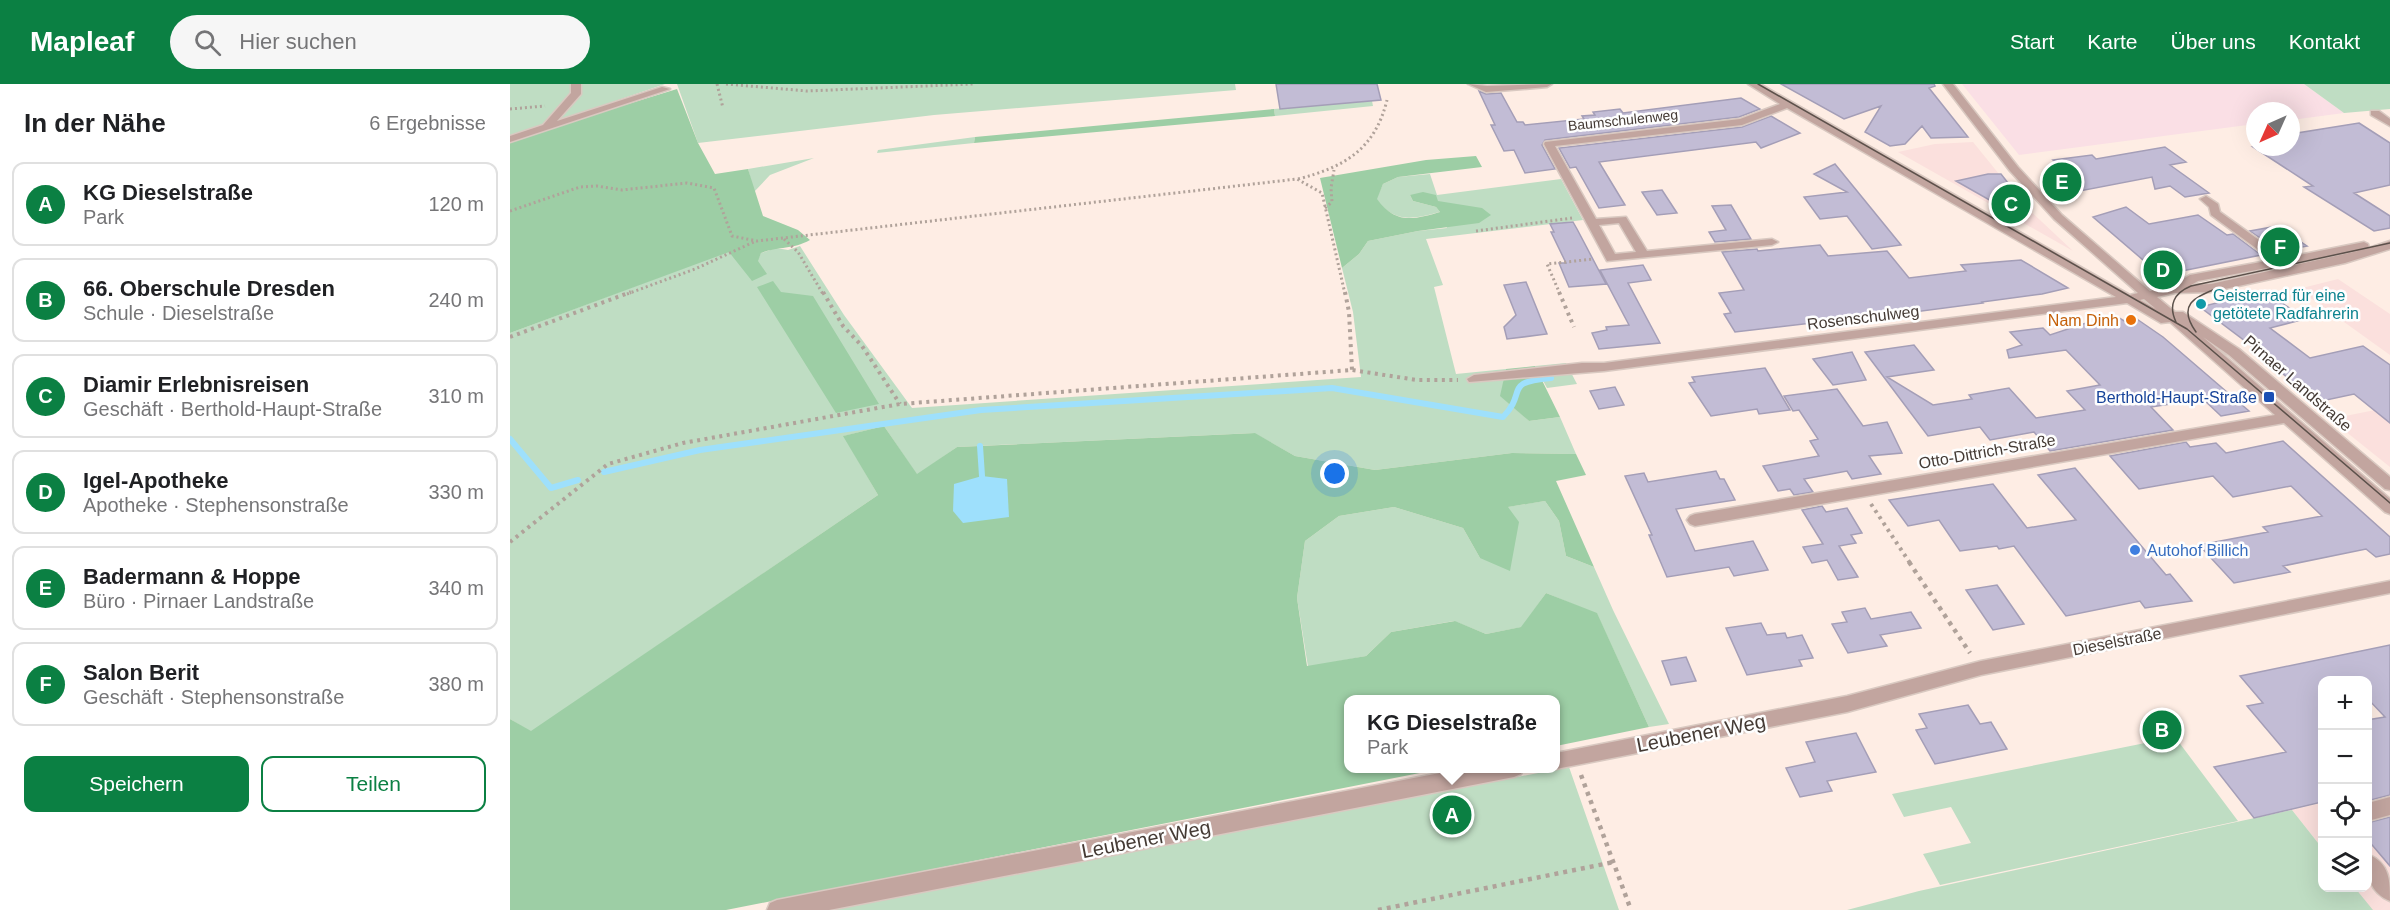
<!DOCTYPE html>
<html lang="de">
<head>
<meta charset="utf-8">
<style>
	body { margin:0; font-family:Arial,sans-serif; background:#f6f6f6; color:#202124 }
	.controls { position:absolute; right:18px; bottom:18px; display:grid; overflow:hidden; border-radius:12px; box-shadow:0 6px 24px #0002 }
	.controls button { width:54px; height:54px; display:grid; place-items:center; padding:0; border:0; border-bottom:2px solid #e0e0e0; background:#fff; color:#202124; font:30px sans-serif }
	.compass { position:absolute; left:1736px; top:18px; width:54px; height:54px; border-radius:50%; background:#fff; box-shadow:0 6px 24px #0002; rotate:225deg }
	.you { position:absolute; left:825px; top:390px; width:21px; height:21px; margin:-15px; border:4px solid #fff; border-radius:50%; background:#1a73e8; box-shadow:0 0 0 9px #1a73e833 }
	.badge { display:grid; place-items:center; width:39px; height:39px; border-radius:50%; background:#0b8043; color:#fff; font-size:20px; font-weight:700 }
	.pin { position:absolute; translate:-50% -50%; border:3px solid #fff; box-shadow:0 2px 6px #0006 }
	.popup { position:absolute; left:834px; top:611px; width:216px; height:78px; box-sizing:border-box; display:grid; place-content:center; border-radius:12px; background:#fff; filter:drop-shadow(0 2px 4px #0005); font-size:20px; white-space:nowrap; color:#757577 }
	.popup b { font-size:22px; color:#202124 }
	.popup::after { content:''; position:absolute; left:50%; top:100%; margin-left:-12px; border:12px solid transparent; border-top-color:#fff }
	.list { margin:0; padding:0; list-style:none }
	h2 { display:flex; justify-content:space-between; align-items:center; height:78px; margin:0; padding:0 24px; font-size:26px }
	h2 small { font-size:20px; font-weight:400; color:#757577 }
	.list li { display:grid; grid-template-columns:39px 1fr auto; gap:18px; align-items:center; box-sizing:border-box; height:84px; margin:0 12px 12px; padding:0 12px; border:2px solid #e0e0e0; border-radius:12px }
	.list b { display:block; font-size:22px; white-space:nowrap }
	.list p { margin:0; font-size:20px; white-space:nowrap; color:#757577 }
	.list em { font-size:20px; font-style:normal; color:#757577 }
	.actions { display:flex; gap:12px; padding:18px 24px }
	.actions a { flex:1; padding:14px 0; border:2px solid #0b8043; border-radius:12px; text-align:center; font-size:21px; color:#0b8043 }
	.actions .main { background:#0b8043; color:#fff }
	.icon { flex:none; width:33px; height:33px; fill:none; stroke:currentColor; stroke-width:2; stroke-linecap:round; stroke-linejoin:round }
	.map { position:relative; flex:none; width:1880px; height:826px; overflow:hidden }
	header { display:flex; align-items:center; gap:36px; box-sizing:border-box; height:84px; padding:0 30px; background:#0b8043; color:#fff }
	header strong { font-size:28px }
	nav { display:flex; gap:33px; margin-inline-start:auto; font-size:21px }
	.search { width:420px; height:54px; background:#f6f6f6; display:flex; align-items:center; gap:15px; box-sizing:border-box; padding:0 21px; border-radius:33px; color:#757577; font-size:22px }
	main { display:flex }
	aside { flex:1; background:#fff }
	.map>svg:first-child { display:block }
</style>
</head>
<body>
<header>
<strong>Mapleaf</strong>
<div class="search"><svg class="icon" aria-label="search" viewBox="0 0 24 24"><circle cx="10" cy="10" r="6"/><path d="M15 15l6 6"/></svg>Hier suchen</div>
<nav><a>Start</a><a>Karte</a><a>Über uns</a><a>Kontakt</a></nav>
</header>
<main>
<aside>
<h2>In der Nähe<small>6 Ergebnisse</small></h2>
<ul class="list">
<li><span class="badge">A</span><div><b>KG Dieselstraße</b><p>Park</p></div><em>120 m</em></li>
<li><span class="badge">B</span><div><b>66. Oberschule Dresden</b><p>Schule · Dieselstraße</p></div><em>240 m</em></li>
<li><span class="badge">C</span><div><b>Diamir Erlebnisreisen</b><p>Geschäft · Berthold-Haupt-Straße</p></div><em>310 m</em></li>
<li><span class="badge">D</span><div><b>Igel-Apotheke</b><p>Apotheke · Stephensonstraße</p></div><em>330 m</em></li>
<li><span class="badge">E</span><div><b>Badermann &amp; Hoppe</b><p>Büro · Pirnaer Landstraße</p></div><em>340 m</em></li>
<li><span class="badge">F</span><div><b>Salon Berit</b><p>Geschäft · Stephensonstraße</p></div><em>380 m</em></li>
</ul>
<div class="actions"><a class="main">Speichern</a><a>Teilen</a></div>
</aside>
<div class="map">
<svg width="1880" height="826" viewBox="0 0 1880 826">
	<rect width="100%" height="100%" fill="#feede4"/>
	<path fill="#fbe0dd" d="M1463,58l52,64 48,45 -175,-99 37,-8z
		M1828,195l52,35v41l-92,-66z
		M1880,323v60l-60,-48z
		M1880,704v122h-18l-18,-22h14v-95z
		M1812,719v45l-30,-38z"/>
	<path fill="#fadfe5" d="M1452,0h342l40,29 -53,7v-9h-36v13l-236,31z"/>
	<path fill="#bfddc3" d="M0,0h155l-155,53z
		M167,0h558l1,6 -302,25 -236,28z
		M1794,0h86v25l-46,4z
		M862,17l1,5 -98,10 -1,-7z
		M465,53l-1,6 -97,10 1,-3z
		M304,74l-44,17 -16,17 -6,-23z
		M920,90l7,21 124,-16 22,41 -157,19 17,46 -9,2 22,87 50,-5 -5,27 28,25 31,-4 16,37 -64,-1 -137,17 -80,-14 -41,-23 -297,14 -40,28 -33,-49 -40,10 34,59 -347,237 -21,-13v-386l219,-82 28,10 4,-8 15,-5 12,2 12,-4 44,69 68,93 449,-31 -8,-65 -11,-44 17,-14 9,-13 50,-10 29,-3 -9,-27 -28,-6 3,6 23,6 4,5c-28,7 -44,12 -64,-13l7,-15 15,-7z
		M1056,279l11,21 -30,4 -12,-22z
		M1035,417l14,20 7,35 28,11 19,43 56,114 -20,3 -52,-113 -51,-21 -24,34 -36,7 -32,-13 -63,11 -25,24 -58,11 -11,-69 8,-57 34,-25 55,-9 69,21 17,30 27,-51z
		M1665,653l63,84 -298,64 -17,-31 48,-11 -20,-36 -47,10 -12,-23z
		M1059,683l50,143h-792z
		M1782,726l30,38v40h33l18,22h-526l72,-19z"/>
	<path fill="#9dcea5" d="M167,5l21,54 17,31 33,-5 15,47 35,14 12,10c-18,10 -31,6 -49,13l-3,8 9,13 -15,7 -23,-29 -219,81v-193z
		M764,25l1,7 -301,27 1,-6z
		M966,72l6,11 -84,10 -15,7 -6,15c18,25 36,21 63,13l-4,-5 -23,-6 -3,-6 13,-3 13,3 2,6 44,7 9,7 -12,8 -61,8 -50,10 -9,13 -17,14 -22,-90 106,-18z
		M263,197l8,11 32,4 66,108 -43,9 -79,-126z
		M1025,282l25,51 -31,4 -29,-25 6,-27z
		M374,342l33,48 40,-27 298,-14 40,23 80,14 137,-17 64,1 10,21 -30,6 38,86 -28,-11 -7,-35 -14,-20 -37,6 11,15 -9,49 -30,-13 -17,-30 -69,-21 -55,9 -34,25 -8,57 10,68 59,-10 25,-24 64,-11 31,13 35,-7 25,-34 51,20 52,114 -93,19v-46h-208v68l92,1 -714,141h-216v-191l21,12 347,-236 -35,-59z"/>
	<path fill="#9ee0fc" d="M472,392l25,3 2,38 -46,6 -10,-12 1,-27z"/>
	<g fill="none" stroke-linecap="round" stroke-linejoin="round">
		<path stroke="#9ee0fc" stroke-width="6" d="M0,355l41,49 27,-8
			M470,362l2,30
			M94,388l96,-22 281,-40 351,-22 171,29c25,-25 -1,-35 48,-39"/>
	</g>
	<path fill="#c2bcd5" stroke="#a49eb7" stroke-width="1.5" d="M766,0h101l4,16 -101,9z
		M1271,0h153l1,2 -6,2 39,49 -37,1 -9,-12 -17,18 -15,2 -25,-14 16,-26 -37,13z
		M969,7l7,3 15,-1 16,29h6l2,3 59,-6 -2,-3 13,-1 -2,-3 27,-3 3,4 118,-15 19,11 -21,8 -194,23 -3,5 13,24 -30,4 -11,-23 -10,1 -13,-26h4z
		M1261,32l29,17 -39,15 -5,-6 -157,20 26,43 -26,3 -23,-41 -6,1 -11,-20 183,-21z
		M1849,39l31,20v42l-36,8 36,23v12l-16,3 -70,-44 9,-1 -60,-39h38v-13z
		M1655,63l21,15 -16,3 39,28 -24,4 -15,-11 -15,3 -3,-12 -88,17 -19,-18 25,-2 -17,-14 39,-5 4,4z
		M1325,80l31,38 35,43 -29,4 -25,-33 -27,3 -16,-22 43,-5 -33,-18z
		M1478,90h13l22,28 -23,4 -44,-25z
		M1152,106l15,23 -20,2 -15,-23z
		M1221,121l20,34 -36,3 -6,-10 17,-2 -14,-24z
		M1616,123l23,17 49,-9 29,20 6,-1 28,21 -94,19 -10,-2 -64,-55z
		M1063,138l4,7 29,55 -37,3 -10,-24h7l-15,-31h3l-4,-8z
		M1767,142l30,20 -28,5 -29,-20z
		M1310,161l8,11 59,-5 22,27 57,-7 -5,-6 60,-5 47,28 -26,6 -60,8 1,1 -153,20 -1,-2 -94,11 -11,-18 7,-1 -12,-20 25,-3 -22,-38 35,-3 1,2z
		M1133,181l8,15 -23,3 32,60 -61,6 -7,-16 15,-3 -1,-3 23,-2 -29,-55z
		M1016,198l21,52 -40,5 -3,-12 12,-12 -12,-30z
		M1755,207l40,28 -35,9 40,30 53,-12 27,19v58l-36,-29 -37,8 -35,-29 4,-1 -86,-65z
		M1621,231l32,22 86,74 -28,5 -18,-17 -52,8 22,23 -123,21 -16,-19 -44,8 -10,-13 -52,9 -63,-84 49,-7 20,25 -47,7 46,28 39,-6 -3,-4 40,-7 27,30 49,-8 -18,-19 33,-6 -34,-35 -57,8 -2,-8 15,-5 -12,-13 33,-4 7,7 36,-12 3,2 27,-9 10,6z
		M1342,268l14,28 -33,5 -20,-26z
		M1255,284l25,42 -31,4 -2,-5 -46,7 -22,-33 6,-1 -3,-5z
		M1105,303l9,18 -25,4 -9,-18z
		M1327,305l26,37 24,-4 15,31 -33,3 12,18 -29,5 -5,-8 -43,8 9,13 -19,3 -4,-6 -12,2 -15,-25 56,-10 -9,-15 8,-2 -19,-29 -6,1 -9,-15z
		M1773,357l107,96v17l-14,3 -10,-8 -83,17 7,6 -56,11 -35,-38 69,-13 -5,-5 59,-11 -31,-30 -58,11 -20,-21 -74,13 -29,-33 76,-14 4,5 26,-4 10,10z
		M1565,384l91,107 4,-1 22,27 -47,7 -5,-7 -74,15 -52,-70 -15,3 -2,-3 -37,5 -21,-31 -31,6 -19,-26 104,-16 34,44 49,-8 -38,-45z
		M1206,387l4,8h4l11,21 -59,9 19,42 58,-10 15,29 -34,6 -5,-9 -62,10 -18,-42h3l-27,-59 19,-3 4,9z
		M1312,422l4,6 21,-4 15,25 -11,2 5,8 -17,3 19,31 -20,3 -11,-20 -15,3 -9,-16 20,-3 -21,-34z
		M1487,501l27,39 -31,6 -27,-40z
		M1355,524l6,11 40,-7 10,16 -41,7 7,11 -39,7 -16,-29 15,-2 -5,-10z
		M1251,539l6,12 18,-2 2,5 15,-3 11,23 -14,2 3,6 -55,9 -21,-47z
		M1880,561v150l-23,6v-81l18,-3 -18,-19v-17h-45v121l-68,16 -40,-51 72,-15 -39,-46 16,-3 -23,-27z
		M1176,573l10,24 -25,4 -9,-24z
		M1458,621l12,19 11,-2 16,27 -72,15 -19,-34 11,-2 -8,-14z
		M1346,649l20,39 -49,9 5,10 -32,6 -14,-29 29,-6 -9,-20z
		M1880,733v49l-23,-27v-16z"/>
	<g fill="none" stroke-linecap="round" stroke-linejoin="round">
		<g stroke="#d9c9c1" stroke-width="3">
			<path id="minor" d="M61,0h10v10l-24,27 105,-34 8,2 -160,53v-6l33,-11 28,-32z
				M958,0l19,2 65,-2 -5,3 -61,5z
				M1238,0h12l370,211 8,-2 -84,-74 -44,-48 -67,-87h10l65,83 44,48 88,76 21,-5 19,-11 82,-15 -61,-45 -2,-8 -9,-8 6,-3 12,8 2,8 64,46 80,-16 4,2 1,4 21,-7v8l-45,14 -134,29 -36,1 -18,4 18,15h8l56,37 151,128v13l-5,-1 -156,-134 -26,-18 187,162v15l-5,-2 -101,-89 -589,103 -5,-2 -3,-4 3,-4 5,-2 580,-99 -105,-93 -9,1 -34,-20 -523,68 -135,11 -2,-3 7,-4 108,-12h22l512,-66 -329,-189 -45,17 -187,21 41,73 30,-2 21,34 125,-12 6,3 -6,3 -165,16 -63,-117 1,-2 195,-23 40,-15zM1109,139l17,29 -21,2 -16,-29zM1852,166l-151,34 -20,1 7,-4zM1634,215l12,10 -16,-9z
				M1861,27h8l11,8v7l-19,-11z
				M1880,497v12l-409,82 -134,37 -291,57 -3,-1h3v-15l291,-57 134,-35z
				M956,684h57l-2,6 -7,3 -685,133h-62l3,-7 7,-3z
				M1880,713v18l-22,6v-18z
				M1858,770c22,10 22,26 22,47 -21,-9 -24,-27 -22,-47z"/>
		</g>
		<path stroke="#b0a29a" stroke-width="3" stroke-dasharray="2 3" stroke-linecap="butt" d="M207,0l6,24
			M216,0l81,7 166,-7
			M0,25l35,-3
			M788,95c47,-12 77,-30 89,-79
			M815,124l7,-6 -1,-14 3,-18
			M0,127l70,-24 17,-1 25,4 65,-7 27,5 18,48 25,5 540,-62 25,14 23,101
			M966,147l96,-13
			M274,155l14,13 25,42
			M117,210l68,-25 61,-28
			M1050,210l-13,-30 47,-5"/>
		<path stroke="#b0a29a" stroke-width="4" stroke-dasharray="3 4.5" stroke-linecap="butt" d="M313,208l20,34 19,20 38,58
			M835,208l4,20 3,58
			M1049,208l15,35
			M0,253l121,-45
			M1361,420l39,59
			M0,458l98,-78 75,-21 217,-39 452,-34 65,10h41"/>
		<path stroke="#b0a29a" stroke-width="4.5" stroke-dasharray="4 5" stroke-linecap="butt" d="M1399,478l61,91
			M1071,691l50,135
			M868,826l236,-48"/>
		<use href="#minor" fill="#c2a59f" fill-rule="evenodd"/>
		<path stroke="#5c514b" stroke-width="1.5" d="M1248,0l429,245 203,174
			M1666,238c-8,-17 -2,-29 15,-36l199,-43
			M1686,248c-19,-27 -2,-35 22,-44"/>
	</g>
	<circle fill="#0f9aa8" stroke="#fefefe" stroke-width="2" cx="1691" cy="220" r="6"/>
	<circle fill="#e8710a" stroke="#fefefe" stroke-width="2" cx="1621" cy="236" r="6"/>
	<rect fill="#1a4fb4" stroke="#fefefe" stroke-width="2" x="1753" y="307" width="12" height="12" rx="3"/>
	<circle fill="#3f7fe0" stroke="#fefefe" stroke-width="2" cx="1625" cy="466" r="6"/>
	<g text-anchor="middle" stroke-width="5" stroke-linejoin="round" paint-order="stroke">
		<g font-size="14" fill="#443a34" stroke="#fefefe">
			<text transform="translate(1113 36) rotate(-6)" y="5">Baumschulenweg</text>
		</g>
		<g font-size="16" fill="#0d838f" stroke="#fefefe" text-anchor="start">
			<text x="1703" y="217">Geisterrad für eine<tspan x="1703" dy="18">getötete Radfahrerin</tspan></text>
		</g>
		<g font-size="16" fill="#443a34" stroke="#fefefe">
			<text transform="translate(1353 233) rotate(-7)" y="6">Rosenschulweg</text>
			<text transform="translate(1788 299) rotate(41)" y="6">Pirnaer Landstraße</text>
			<text transform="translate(1477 367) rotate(-10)" y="6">Otto-Dittrich-Straße</text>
			<text transform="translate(1607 557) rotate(-11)" y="6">Dieselstraße</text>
		</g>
		<g font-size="16" fill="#c56008" stroke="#fefefe" text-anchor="end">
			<text x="1609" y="242">Nam Dinh</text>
		</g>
		<g font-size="16" fill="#164399" stroke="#fefefe" text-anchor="end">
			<text x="1747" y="319">Berthold-Haupt-Straße</text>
		</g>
		<g font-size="16" fill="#366cbe" stroke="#fefefe" text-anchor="start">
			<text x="1637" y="472">Autohof Billich</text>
		</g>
		<g font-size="20" fill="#443a34" stroke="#fefefe">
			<text transform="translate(1191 649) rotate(-11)" y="7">Leubener Weg</text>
			<text transform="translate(636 755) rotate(-11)" y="7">Leubener Weg</text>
		</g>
	</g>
</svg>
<div class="controls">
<button>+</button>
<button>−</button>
<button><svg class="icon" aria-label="locate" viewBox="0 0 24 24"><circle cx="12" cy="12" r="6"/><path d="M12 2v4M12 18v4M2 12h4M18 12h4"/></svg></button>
<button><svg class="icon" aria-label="layers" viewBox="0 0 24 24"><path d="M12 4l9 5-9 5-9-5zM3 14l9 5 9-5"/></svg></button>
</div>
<svg class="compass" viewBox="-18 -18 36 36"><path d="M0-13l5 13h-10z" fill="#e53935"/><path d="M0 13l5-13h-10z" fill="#757577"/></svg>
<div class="you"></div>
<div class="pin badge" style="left:942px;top:731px">A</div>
<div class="popup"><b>KG Dieselstraße</b>Park</div>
<div class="pin badge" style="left:1652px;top:646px">B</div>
<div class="pin badge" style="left:1501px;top:120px">C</div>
<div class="pin badge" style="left:1653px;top:186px">D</div>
<div class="pin badge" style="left:1552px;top:98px">E</div>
<div class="pin badge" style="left:1770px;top:163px">F</div>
</div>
</main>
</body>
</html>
